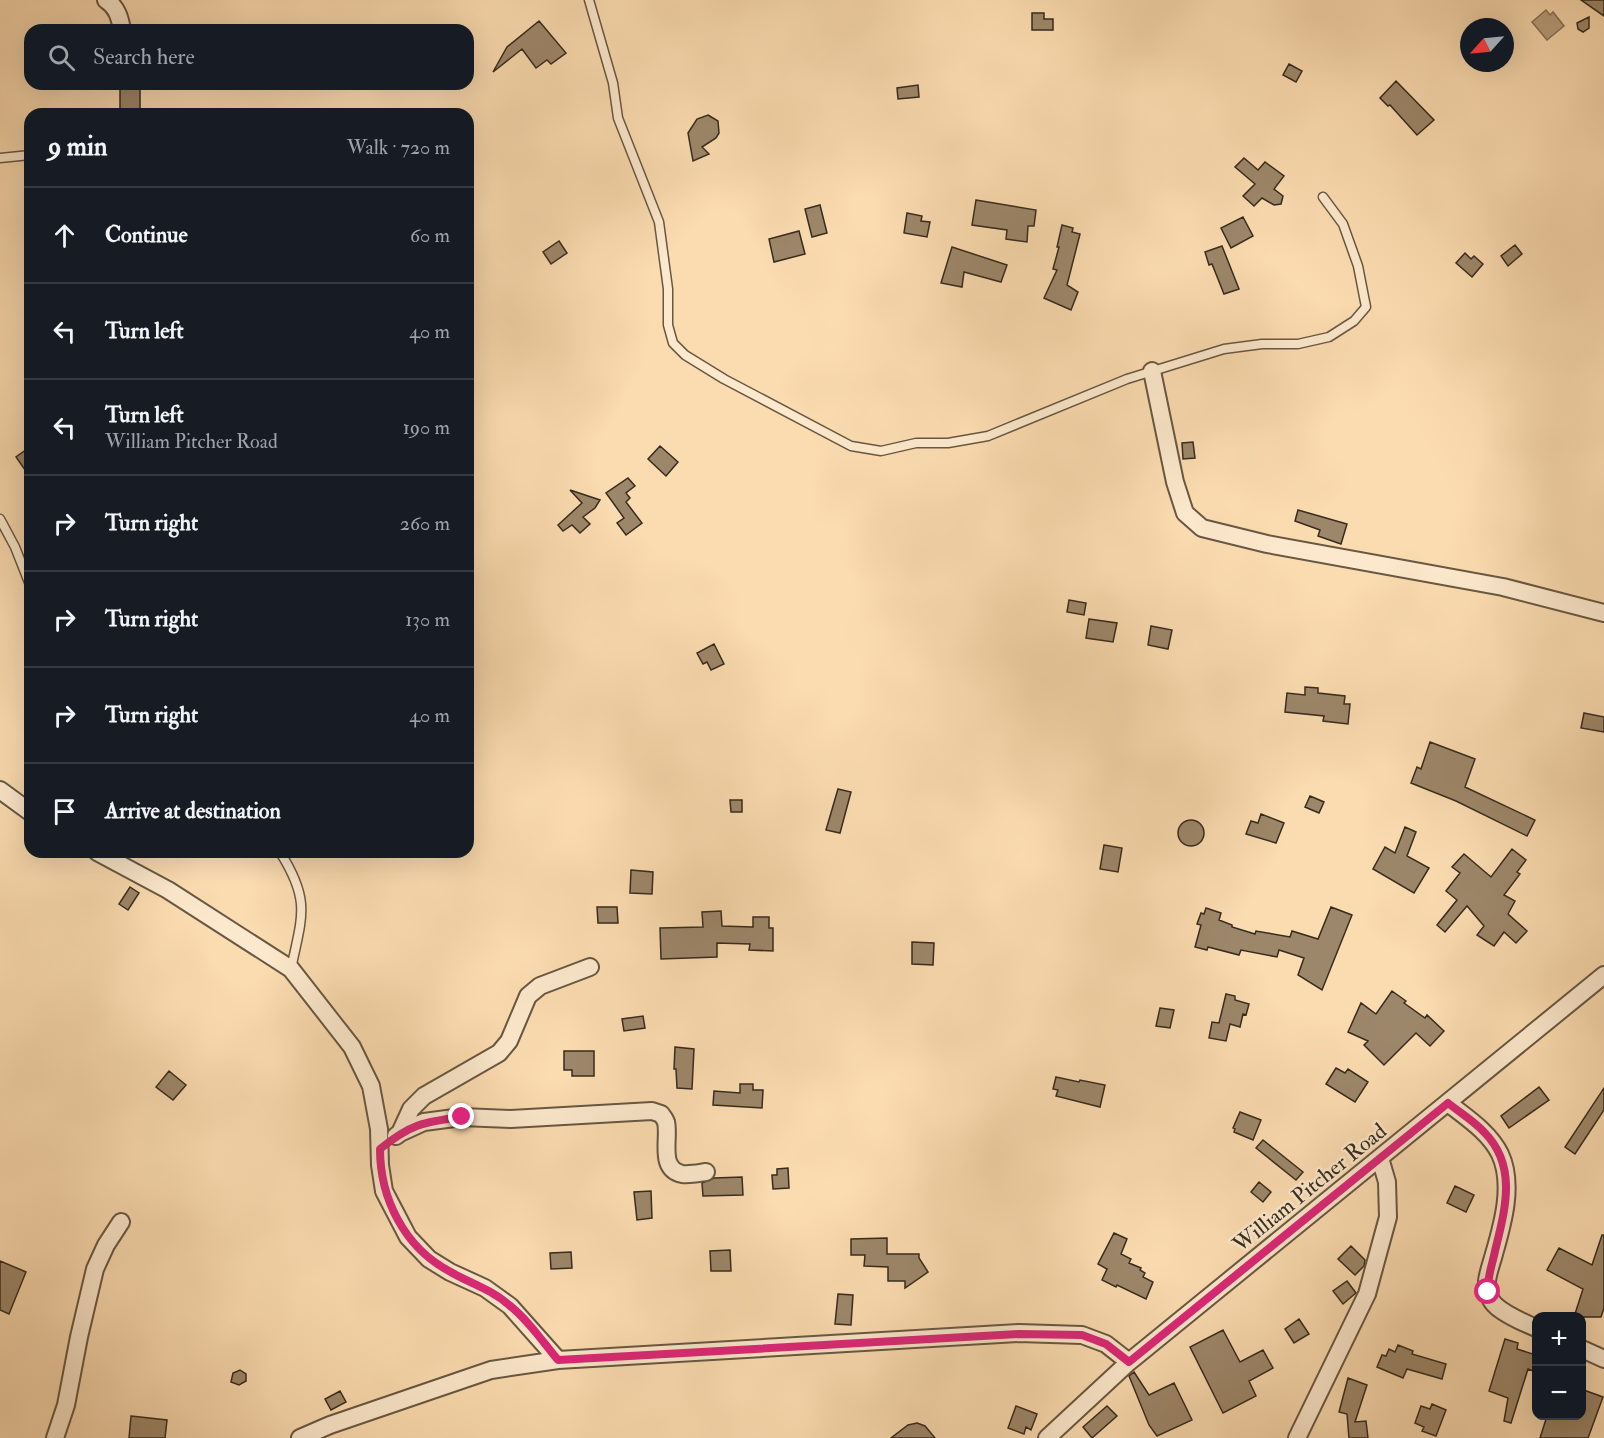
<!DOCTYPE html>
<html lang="en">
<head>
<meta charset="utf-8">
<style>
	body { margin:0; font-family:"IM FELL Double Pica",serif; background:#20242c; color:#f1f3f6 }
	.controls { position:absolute; right:18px; bottom:18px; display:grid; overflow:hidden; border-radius:12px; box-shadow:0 6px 24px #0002 }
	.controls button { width:54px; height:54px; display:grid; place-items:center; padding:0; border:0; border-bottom:2px solid #363941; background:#171b24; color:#f1f3f6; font:30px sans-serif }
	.compass { position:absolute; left:1460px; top:18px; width:54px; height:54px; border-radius:50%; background:#171b24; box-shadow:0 6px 24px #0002; rotate:243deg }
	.stop { position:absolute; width:18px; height:18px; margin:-14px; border:4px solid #db2777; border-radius:50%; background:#fff }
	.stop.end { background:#db2777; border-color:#fff; box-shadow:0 2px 6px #0008 }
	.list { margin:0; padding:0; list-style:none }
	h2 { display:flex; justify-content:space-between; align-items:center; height:78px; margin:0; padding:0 24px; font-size:26px }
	h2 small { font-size:20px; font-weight:400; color:#9ea1a6 }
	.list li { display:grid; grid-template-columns:39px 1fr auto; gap:18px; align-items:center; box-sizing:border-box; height:96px; padding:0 24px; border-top:2px solid #363941 }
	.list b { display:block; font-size:22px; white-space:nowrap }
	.list p { margin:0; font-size:20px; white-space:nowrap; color:#9ea1a6 }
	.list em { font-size:20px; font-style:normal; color:#9ea1a6 }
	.icon { flex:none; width:33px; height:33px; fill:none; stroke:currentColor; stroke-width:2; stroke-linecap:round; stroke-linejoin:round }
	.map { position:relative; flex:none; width:1604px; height:1438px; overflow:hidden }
	.search { position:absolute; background:#171b24; box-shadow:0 6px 24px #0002; left:24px; top:24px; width:450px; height:66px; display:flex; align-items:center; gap:15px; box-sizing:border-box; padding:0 21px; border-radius:18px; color:#9ea1a6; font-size:22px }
	.panel { position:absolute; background:#171b24; box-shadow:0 6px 24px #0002; left:24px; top:108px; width:450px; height:750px; border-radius:18px }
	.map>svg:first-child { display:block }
</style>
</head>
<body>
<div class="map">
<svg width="1604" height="1438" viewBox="0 0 1604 1438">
	<rect width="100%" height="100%" fill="#fbdbb0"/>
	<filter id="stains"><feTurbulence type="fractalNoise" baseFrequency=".00333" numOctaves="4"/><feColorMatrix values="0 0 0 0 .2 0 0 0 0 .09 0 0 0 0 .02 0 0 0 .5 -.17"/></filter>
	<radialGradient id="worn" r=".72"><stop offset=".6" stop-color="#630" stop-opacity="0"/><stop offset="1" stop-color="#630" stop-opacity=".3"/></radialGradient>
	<path fill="#b89f7e" stroke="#847158" stroke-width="1.5" d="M1546,10l4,5 3,-3 11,14 -17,14 -15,-18z"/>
	<path fill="#9d876a" stroke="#372b1e" stroke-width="1.5" d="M1581,0h23v16z
		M1032,13h12v6h9v11h-21z
		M1589,17v11l-6,4 -5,-3 -1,-6z
		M539,21l27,32 -15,11 -4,-4 -11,8 -14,-19 -29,23 14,-25z
		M1289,64l13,7 -6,11 -13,-7z
		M1396,81l38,39 -17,15 -27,-30 -2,1 -8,-8z
		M120,84h20v27h-20z
		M918,85l1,12 -21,2 -1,-11z
		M708,115l10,6 1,12 -3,5 -14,9 7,7 -16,7 -5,-28 9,-14z
		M1244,158l14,12 7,-8 19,14 -10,13 9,7 -2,8 -7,1 -12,-7 -8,8 -11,-10 12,-12 -20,-17z
		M976,200l60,10 -2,16h-6l-1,16 -21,-3 1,-9 -35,-5z
		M820,205l7,28 -15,4 -7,-28z
		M907,213l15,3 -1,5 9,1 -3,15 -23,-4z
		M1243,217l10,19 -22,12 -10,-20z
		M1062,225l11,3 -1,4 8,2 -13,51 11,7 -7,18 -27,-12 13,-28 -4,-1 6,-22h-2z
		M799,231l6,23 -31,8 -5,-23z
		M559,241l8,12 -16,11 -8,-12z
		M1515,245l7,9 -14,12 -7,-10z
		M1222,246l17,43 -15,5 -12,-30 -3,1 -4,-13z
		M952,247l55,18 -6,17 -37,-10 -2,15 -21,-4z
		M1465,253l6,6 3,-3 9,8 -11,13 -16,-14z
		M1193,442l2,16 -12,1 -1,-16z
		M660,446l18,16 -12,14 -18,-17z
		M30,447v30l-14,-20z
		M628,478l7,8 -9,7 4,5 -4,4 16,21 -16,12 -9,-12 7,-5 -18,-25z
		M570,490l30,10 -5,8 -12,9 7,7 -10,9 -8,-8 -9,6 -5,-6 24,-22z
		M1298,510l49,14 -6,20 -23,-8 2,-6 -25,-9z
		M1069,600l17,3 -2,12 -17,-3z
		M1089,619l28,4 -4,19 -27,-4z
		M1151,626l21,4 -4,19 -20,-4z
		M714,644l10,20 -13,6 -4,-8 -4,2 -6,-11z
		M1305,687l13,1v5l27,3 -1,8h6l-2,20 -25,-3 1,-5 -39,-4 2,-19 18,2z
		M1584,713l20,4v15l-23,-4z
		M1430,742l45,17 -10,28 70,33 -8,16 -71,-35 -45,-18 6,-16 4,2z
		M838,789l13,3 -11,41 -14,-3z
		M1310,796l14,6 -5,11 -14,-6z
		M730,800h12v12h-11z
		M1261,814l23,9 -8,20 -30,-9 5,-13 7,2z
		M1178 833a13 13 0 1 1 26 0a13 13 0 1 1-26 0Z
		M1405,827l11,5 -9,24 22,12 -15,25 -41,-24 12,-22 10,6z
		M1104,845l18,3 -4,24 -18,-3z
		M1512,849l14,11 -9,12 3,2 -16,21 11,6 -7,13 19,17 -11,12 -12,-11 -10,14 -17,-11 7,-9 -17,-20 -22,26 -8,-7 20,-25 -11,-9 14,-18 -8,-6 12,-13 27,23z
		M631,870l22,2 -1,22 -22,-1z
		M130,887l9,6 -11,17 -9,-6z
		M597,907h20l1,16h-20z
		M1331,907l21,8 -30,75 -24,-15 6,-17 -25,-8 -2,7 -36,-7 -2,5 -31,-8 -1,3 -12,-3 6,-22 -4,-1 4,-11 3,1 2,-6 15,5 -2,7 13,5v2l23,7 1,-3 34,6 2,-6 26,8z
		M721,911l1,15 31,1v-10h16v11h4v23l-24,-1 1,-6 -33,-1v14l-56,2 -1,-31 43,-1 -1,-15z
		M912,942l22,1 -1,22 -21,-1z
		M1392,991l14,10 -2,2 21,15 2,-3 17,16 -14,15 -14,-13 -32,32 -20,-20 4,-4 -20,-9 13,-29 15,11z
		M1226,994l9,2v4l14,4 -3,11 -3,-1 -3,13 -10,-3 -4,17 -17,-3 3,-16 7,1z
		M1160,1008l14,2 -4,18 -14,-2z
		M643,1016l2,12 -21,3 -2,-12z
		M675,1047l19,2 -2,40 -15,-1 -1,-19h-2z
		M564,1051h30v25h-22v-6h-8z
		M1336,1068l9,5 3,-4 20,13 -13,20 -29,-18z
		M169,1071l17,14 -13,15 -17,-13z
		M1056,1077l23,5 1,-2 25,5 -5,22 -44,-11 2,-6 -5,-1z
		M740,1084h13v6h10l-1,18 -49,-3 1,-14 26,2z
		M1539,1087l10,13 -40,28 -8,-12z
		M1604,1088v22l-29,44 -10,-7z
		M1240,1112l21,8 -8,20 -19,-8 1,-3 -2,-1z
		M1263,1140l40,32 -7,8 -40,-32z
		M788,1168l1,20 -16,1 -1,-14h5v-6z
		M742,1177l1,18 -40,1 -1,-13 12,-5z
		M1259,1182l12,10 -8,10 -12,-10z
		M1455,1186l19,9 -8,17 -19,-9z
		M651,1191l1,27 -15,2 -3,-28z
		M1114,1233l13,6 -6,15 10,5 -2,4 12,5 -1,2 5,3 -2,4 10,5 -7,17 -29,-14 -1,2 -14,-7 5,-11 -9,-5z
		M1602,1235h2v73l-3,9h-27l9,-28 -36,-19 12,-22 33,17z
		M887,1238v16h32v4l9,14 -23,16v-7h-17v-14l-24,-1 1,-11h-14v-16z
		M1351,1246l14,14 -1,6 -9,9 -17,-16z
		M730,1250l1,21h-20l-1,-20z
		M571,1252l1,16 -21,1 -1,-16z
		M0,1261l26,11 -17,42 -9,-4z
		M1347,1281l9,12 -13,11 -10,-13z
		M838,1294l15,1 -2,30 -16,-1z
		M1299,1319l10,15 -15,9 -9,-14z
		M1223,1330l17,32 23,-12 10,18 -24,13 7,15 -33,17 -33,-66z
		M1505,1339l13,4 -1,6 19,6v17l-8,-3 -17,54 -7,-2 4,-23 -19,-7z
		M1398,1345l15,6 -1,3 34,10 -4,15 -35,-10 -4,9 -26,-11 5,-12 4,1 3,-7 6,3z
		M240,1370l6,4v7l-7,4 -8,-3 2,-9z
		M1134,1372l15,23 25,-12 18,37 -35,16 -8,-11 -20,-49z
		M1348,1378l19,7 -12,37 11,-1 2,17h-19l-2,-24 -8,-2z
		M1581,1389l22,8 -15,41h-48l7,-22h34z
		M340,1391l6,11 -15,8 -6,-11z
		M1432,1404l14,6 -10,26 -14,-5 2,-4 -9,-4 6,-17 9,3z
		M1016,1406l21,8 -6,16 -5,-3 -2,7 -16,-6z
		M1107,1406l10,10 -25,22 -9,-11z
		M131,1416l36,4 -2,18h-36z
		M917,1423l8,3 10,12h-44l17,-13z"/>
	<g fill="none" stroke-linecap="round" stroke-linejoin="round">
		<g stroke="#685742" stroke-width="11">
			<path id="service" d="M589,0l24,83 5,35 41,104 9,67v36l5,18 12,12 39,24 127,67 30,5 35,-8h32l40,-7 139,-57 97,-30 38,-5h36l31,-7 25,-16 12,-14 -8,-41 -15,-42 -20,-27
				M0,158l30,-3
				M0,519l15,28 15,38
				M280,852c31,49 22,64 11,117"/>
		</g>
		<g stroke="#685742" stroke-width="20">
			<path id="minor" d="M106,0c11,7 14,18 16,30
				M1152,371l23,111 10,31 17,15 65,16 236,43 101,26
				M0,790l30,22
				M97,852l71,38 123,79 61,78 19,39 8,43 1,36 4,26 24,46 21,22 21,13 35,16 25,18 48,54
				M1448,1103c19,15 41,29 52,51 14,30 3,69 -6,100 -2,8 -6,18 -7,27 0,8 2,19 9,25 11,10 27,16 40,22
				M400,1133l24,-11 38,-5 49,2 141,-8 9,3c1,1 5,7 5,8 4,16 -8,47 16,52 8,1 17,-1 24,-2
				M396,1136l4,-3 11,-24 13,-13 75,-43 10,-12 19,-45 12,-10 50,-19
				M1582,1349l22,10
				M55,1438l11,-33 13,-68 16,-68 11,-24 15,-23
				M300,1438l30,-13 161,-55 67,-10 461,-27 63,2 24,9 23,18
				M1047,1438l82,-76 475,-387
				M1297,1438l70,-144 21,-77 -1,-35 -7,-24"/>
		</g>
		<use href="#service" stroke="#fce8cc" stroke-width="8"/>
		<use href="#minor" stroke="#fce8cc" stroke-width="16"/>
	</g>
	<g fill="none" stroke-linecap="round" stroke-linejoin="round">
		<path stroke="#db2777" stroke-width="8" d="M462,1117c-39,5 -51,7 -82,32 0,49 24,98 69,122 20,12 42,18 60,34 19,15 34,37 49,55l461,-26 63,1 24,9 23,18 319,-259c11,9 26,18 36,29 34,34 21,78 11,119 -3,15 -8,26 -7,41"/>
	</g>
	<g text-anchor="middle" stroke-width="5" stroke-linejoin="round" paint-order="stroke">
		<g font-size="22" fill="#372b1e" stroke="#fce8cc">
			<text transform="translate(1309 1187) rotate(-39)" y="8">William Pitcher Road</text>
		</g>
	</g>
	<rect width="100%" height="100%" filter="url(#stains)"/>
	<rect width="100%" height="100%" fill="url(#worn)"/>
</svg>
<div class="controls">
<button>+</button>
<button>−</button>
</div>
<svg class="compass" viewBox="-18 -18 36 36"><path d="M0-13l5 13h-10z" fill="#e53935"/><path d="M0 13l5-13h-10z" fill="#9ea1a6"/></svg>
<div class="stop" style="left:1488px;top:1292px"></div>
<div class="stop end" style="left:462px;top:1117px"></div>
<div class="search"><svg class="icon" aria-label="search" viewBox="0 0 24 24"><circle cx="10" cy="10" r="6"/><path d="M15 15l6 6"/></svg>Search here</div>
<section class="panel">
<h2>9 min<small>Walk · 720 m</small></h2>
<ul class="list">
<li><svg class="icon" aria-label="ahead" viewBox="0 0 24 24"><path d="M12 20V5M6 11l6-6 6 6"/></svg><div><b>Continue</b></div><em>60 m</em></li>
<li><svg class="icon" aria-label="left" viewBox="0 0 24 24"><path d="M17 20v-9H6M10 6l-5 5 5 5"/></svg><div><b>Turn left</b></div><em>40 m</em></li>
<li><svg class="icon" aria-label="left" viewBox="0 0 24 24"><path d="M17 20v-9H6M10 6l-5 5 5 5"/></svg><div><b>Turn left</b><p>William Pitcher Road</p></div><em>190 m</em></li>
<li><svg class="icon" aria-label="right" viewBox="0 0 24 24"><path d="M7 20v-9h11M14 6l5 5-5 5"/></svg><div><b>Turn right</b></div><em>260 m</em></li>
<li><svg class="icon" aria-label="right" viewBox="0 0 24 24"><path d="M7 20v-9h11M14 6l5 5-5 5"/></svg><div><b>Turn right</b></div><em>130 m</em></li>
<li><svg class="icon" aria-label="right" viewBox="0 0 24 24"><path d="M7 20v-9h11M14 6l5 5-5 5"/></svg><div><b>Turn right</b></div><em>40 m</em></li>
<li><svg class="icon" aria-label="arrive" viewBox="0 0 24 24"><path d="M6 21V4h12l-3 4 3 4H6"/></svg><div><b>Arrive at destination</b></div></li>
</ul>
</section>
</div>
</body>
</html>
